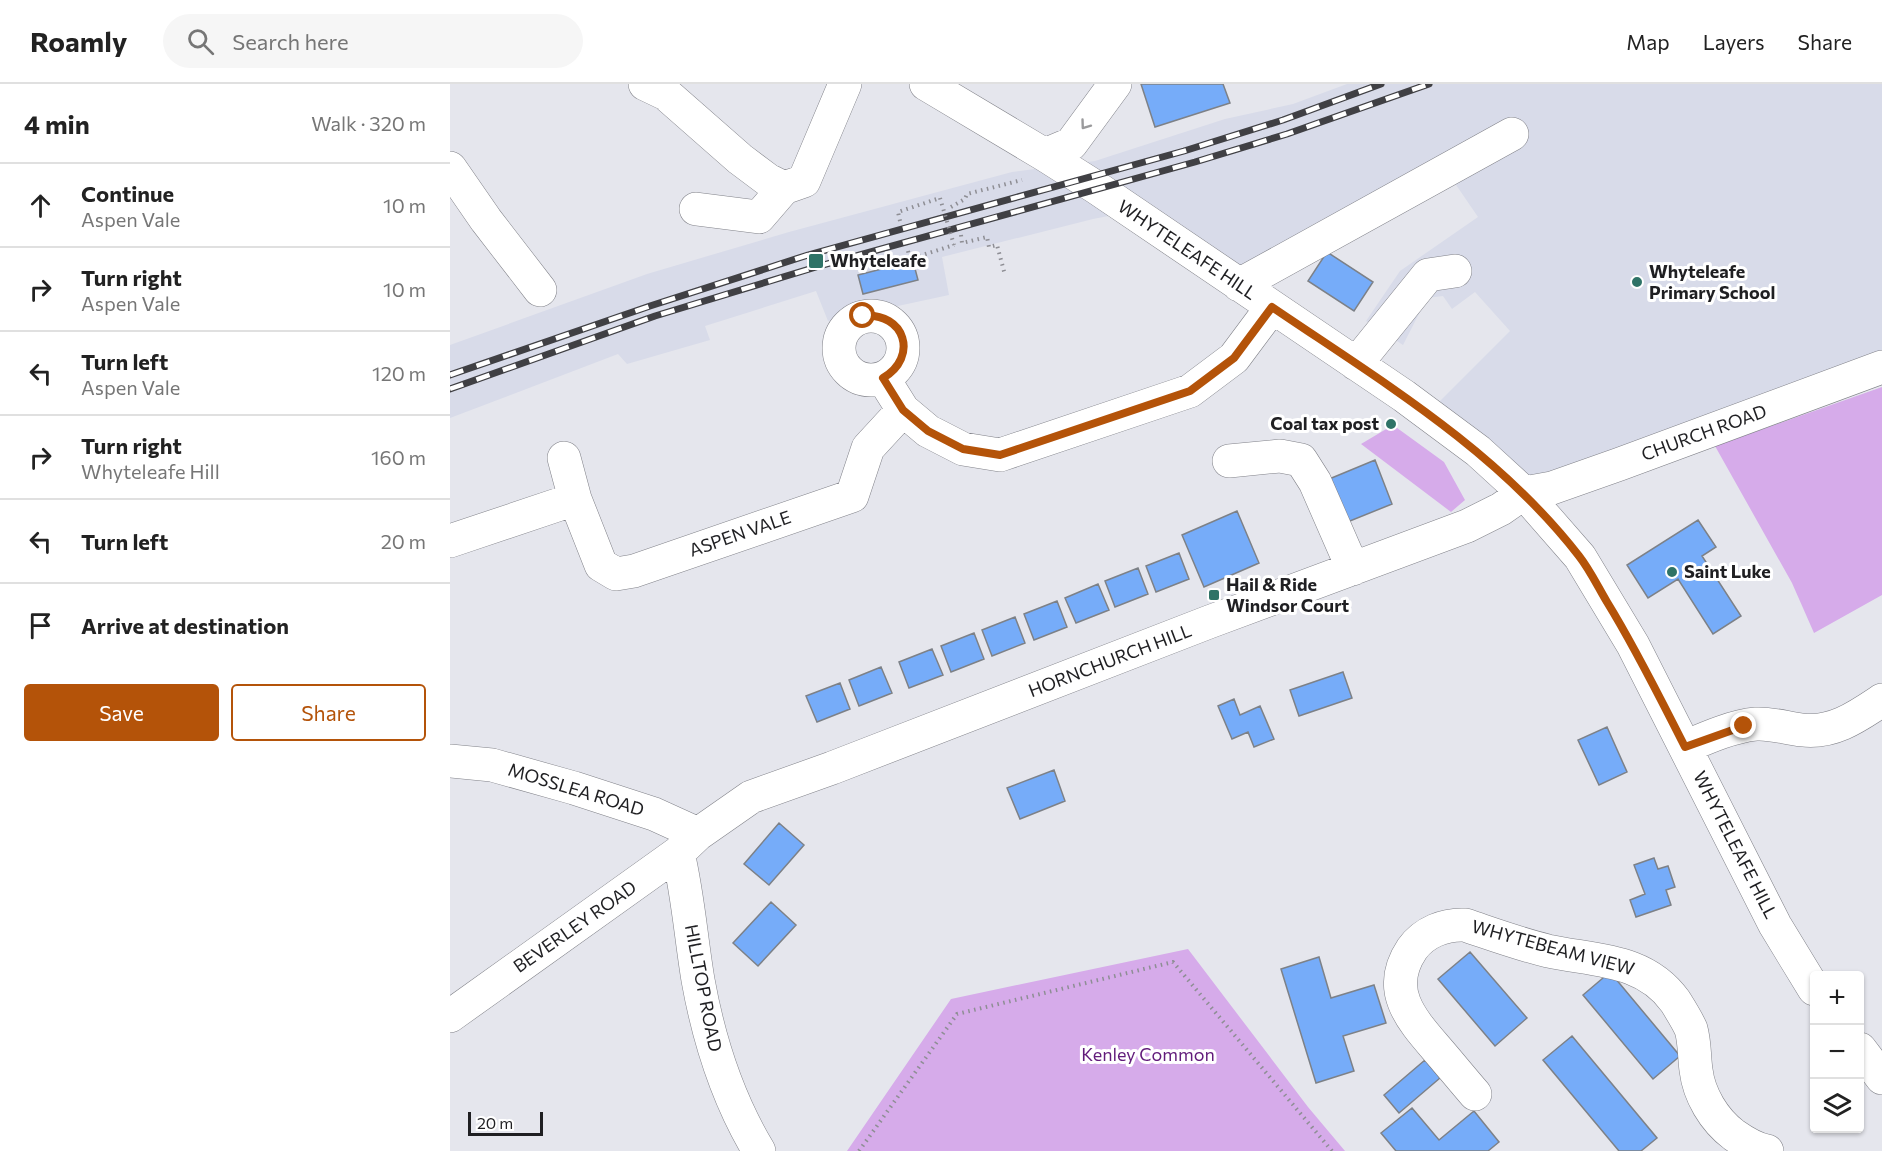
<!DOCTYPE html>
<html lang="en">
<head>
<meta charset="utf-8">
<style>
	body { margin:0; font-family:Commissioner,sans-serif; background:#f6f6f6; color:#222 }
	.controls { position:absolute; right:18px; bottom:18px; display:grid; overflow:hidden; border-radius:6px; box-shadow:0 2px 4px #0004 }
	.controls button { width:54px; height:54px; display:grid; place-items:center; padding:0; border:0; border-bottom:2px solid #e0e0e0; background:#fff; color:#222; font:30px sans-serif }
	.scale { position:absolute; left:18px; bottom:15px; width:75px; box-sizing:border-box; padding-left:6px; border:3px solid #1f1f22; border-top:0; font-size:16px; line-height:21px; white-space:nowrap; color:#1f1f22; -webkit-text-stroke:4px #fff; paint-order:stroke }
	.stop { position:absolute; width:18px; height:18px; margin:-14px; border:4px solid #b45309; border-radius:50%; background:#fff }
	.stop.end { background:#b45309; border-color:#fff; box-shadow:0 2px 6px #0008 }
	.list { margin:0; padding:0; list-style:none }
	h2 { display:flex; justify-content:space-between; align-items:center; height:78px; margin:0; padding:0 24px; font-size:26px }
	h2 small { font-size:20px; font-weight:400; color:#767676 }
	.list li { display:grid; grid-template-columns:39px 1fr auto; gap:18px; align-items:center; box-sizing:border-box; height:84px; padding:0 24px; border-top:2px solid #e0e0e0 }
	.list b { display:block; font-size:22px; white-space:nowrap }
	.list p { margin:0; font-size:20px; white-space:nowrap; color:#767676 }
	.list em { font-size:20px; font-style:normal; color:#767676 }
	.actions { display:flex; gap:12px; padding:18px 24px }
	.actions a { flex:1; padding:14px 0; border:2px solid #b45309; border-radius:6px; text-align:center; font-size:21px; color:#b45309 }
	.actions .main { background:#b45309; color:#fff }
	.icon { flex:none; width:33px; height:33px; fill:none; stroke:currentColor; stroke-width:2; stroke-linecap:round; stroke-linejoin:round }
	.map { position:relative; flex:none; width:1432px; height:1067px; overflow:hidden }
	header { display:flex; align-items:center; gap:36px; box-sizing:border-box; height:84px; padding:0 30px; background:#fff; border-bottom:2px solid #e0e0e0 }
	header strong { font-size:28px }
	nav { display:flex; gap:33px; margin-inline-start:auto; font-size:21px }
	.search { width:420px; height:54px; background:#f6f6f6; display:flex; align-items:center; gap:15px; box-sizing:border-box; padding:0 21px; border-radius:33px; color:#767676; font-size:22px }
	main { display:flex }
	aside { flex:1; background:#fff }
	.map>svg:first-child { display:block }
</style>
</head>
<body>
<header>
<strong>Roamly</strong>
<div class="search"><svg class="icon" aria-label="search" viewBox="0 0 24 24"><circle cx="10" cy="10" r="6"/><path d="M15 15l6 6"/></svg>Search here</div>
<nav><a>Map</a><a>Layers</a><a>Share</a></nav>
</header>
<main>
<aside>
<h2>4 min<small>Walk · 320 m</small></h2>
<ul class="list">
<li><svg class="icon" aria-label="ahead" viewBox="0 0 24 24"><path d="M12 20V5M6 11l6-6 6 6"/></svg><div><b>Continue</b><p>Aspen Vale</p></div><em>10 m</em></li>
<li><svg class="icon" aria-label="right" viewBox="0 0 24 24"><path d="M7 20v-9h11M14 6l5 5-5 5"/></svg><div><b>Turn right</b><p>Aspen Vale</p></div><em>10 m</em></li>
<li><svg class="icon" aria-label="left" viewBox="0 0 24 24"><path d="M17 20v-9H6M10 6l-5 5 5 5"/></svg><div><b>Turn left</b><p>Aspen Vale</p></div><em>120 m</em></li>
<li><svg class="icon" aria-label="right" viewBox="0 0 24 24"><path d="M7 20v-9h11M14 6l5 5-5 5"/></svg><div><b>Turn right</b><p>Whyteleafe Hill</p></div><em>160 m</em></li>
<li><svg class="icon" aria-label="left" viewBox="0 0 24 24"><path d="M17 20v-9H6M10 6l-5 5 5 5"/></svg><div><b>Turn left</b></div><em>20 m</em></li>
<li><svg class="icon" aria-label="arrive" viewBox="0 0 24 24"><path d="M6 21V4h12l-3 4 3 4H6"/></svg><div><b>Arrive at destination</b></div></li>
</ul>
<div class="actions"><a class="main">Save</a><a>Share</a></div>
</aside>
<div class="map">
<svg width="1432" height="1067" viewBox="0 0 1432 1067">
	<rect width="100%" height="100%" fill="#e5e6ed"/>
	<path fill="#d8dbe9" d="M897,0h535v274l-355,126 -91,-79 74,-74 -35,-39 -23,17 -9,-13 -16,2 -24,47 -37,-24 34,-50 78,-54 -26,-38 -196,103 -112,-73 -51,10 -151,38 7,38 -121,26 -12,-30 -111,35 5,14 -83,24 -9,-10 -168,64v-73l197,-71 142,-42 223,-60 83,-11 130,-42 68,-15z"/>
	<path fill="#d6abea" d="M1432,303v208l-68,38 -22,-50 -77,-137z
		M943,341l51,37 21,38 -14,12 -90,-68z
		M738,865l120,158 37,44h-498l104,-152z"/>
	<path fill="#76acf9" stroke="#7d8187" stroke-width="1.5" d="M691,0h82l7,19 -75,24z
		M877,168l46,30 -19,29 -46,-30z
		M463,177l5,19 -55,14 -5,-19z
		M925,376l17,44 -52,21 -18,-43z
		M787,427l22,52 -55,24 -22,-52z
		M1248,436l18,27 -14,9 39,60 -28,18 -35,-55 -30,19 -21,-33z
		M729,469l10,26 -33,13 -10,-26z
		M688,484l10,26 -33,13 -10,-26z
		M648,500l11,26 -33,13 -11,-25z
		M607,517l10,26 -33,13 -10,-26z
		M565,533l10,26 -33,13 -10,-26z
		M524,549l10,26 -33,13 -10,-26z
		M482,565l11,26 -34,13 -10,-26z
		M431,583l11,26 -33,13 -10,-26z
		M893,588l9,26 -53,18 -9,-26z
		M390,599l10,26 -33,13 -11,-26z
		M784,615l6,16 20,-9 14,33 -20,8 -6,-15 -16,7 -14,-33z
		M1157,643l20,45 -28,13 -21,-45z
		M604,686l11,31 -45,18 -13,-31z
		M329,739l25,22 -35,40 -25,-21z
		M1204,774l4,11 10,-3 7,21 -9,3 5,15 -35,12 -6,-17 15,-6 -11,-29z
		M321,818l25,23 -38,41 -25,-23z
		M1020,868l57,66 -32,28 -57,-67z
		M869,873l12,41 43,-13 12,38 -43,13 11,35 -38,12 -35,-114z
		M1160,888l70,84 -27,23 -70,-84z
		M1122,952l85,102 -16,13h-22l-76,-91z
		M975,976l15,18 -41,35 -15,-18z
		M962,1024l27,32 35,-29 25,31 -11,9h-92l-15,-18z"/>
	<g fill="none" stroke-linecap="round" stroke-linejoin="round">
		<g stroke="#818289" stroke-width="34">
			<path id="minor" d="M195,0l21,10 74,65 28,21 16,8 20,-7 41,-97
				M476,0l119,71 52,33 307,208 74,55 46,42 56,64 53,88 142,280 39,64
				M595,71l26,-11 44,-60
				M0,84l36,52 54,70
				M246,125l63,8 25,-29
				M789,201l273,-151
				M389 264a32 32 0 1 1 64 0a32 32 0 1 1-64 0Z
				M906,280l72,-89 27,-4
				M433,294l20,32 25,21 35,18 37,6 190,-64 44,-33 38,-51
				M114,374l11,41
				M779,377l51,-5 21,4 14,22 38,87
				M0,457l125,-42 26,66 15,9 18,-3 218,-75 16,-48 35,-38
				M1235,663c21,-9 48,-21 71,-23 15,-1 30,4 46,6 31,4 56,-14 80,-30
				M0,677l42,4 82,23 80,26 44,20
				M228,769c10,42 13,85 20,127 11,61 29,118 61,171
				M0,932l228,-163 20,-19 53,-37 81,-29 377,-146 258,-96 34,-17 23,-16 28,-5 68,-24 262,-97
				M1410,965l22,29
				M1025,1010c-13,-15 -26,-31 -39,-46 -26,-30 -51,-59 -24,-99 12,-17 33,-25 53,-24 27,9 54,19 83,26 46,10 96,7 127,50 5,8 12,19 16,28 4,14 3,27 5,41 3,25 18,50 38,65 10,7 21,14 33,16"/>
		</g>
		<path stroke="#8e8e94" stroke-width="4" stroke-dasharray="1.5 4.5" stroke-linecap="butt" d="M501,123l14,-8 2,-5 55,-14
			M450,137l-2,-9 42,-14
			M511,151l1,8 25,-6 2,10 8,-2 8,30
			M458,167l2,8 44,-14
			M409,1067l98,-137 216,-52 159,189"/>
		<use href="#minor" stroke="#fff" stroke-width="33"/>
		<g stroke="#404044" stroke-width="7">
			<path id="rail" d="M0,291l200,-69 158,-51 376,-104 99,-31 98,-36
				M0,305l205,-73 161,-49 379,-105 92,-28 142,-50"/>
		</g>
		<use href="#rail" stroke="#fff" stroke-width="4.5" stroke-dasharray="14" stroke-linecap="butt"/>
		<path stroke="#8e8e94" stroke-width="4" stroke-dasharray="1.5 4.5" stroke-linecap="butt" d="M490,114l14,47"/>
	</g>
	<defs><path id="oneway-chevron" d="M-2-3.5L2.5 0L-2 3.5" fill="none" stroke-width="1.6" stroke-linecap="round" stroke-linejoin="round" transform="scale(1.5)"/></defs>
	<use stroke="#9a9a9c" href="#oneway-chevron" transform="translate(635 41) rotate(126)"/>
	<g fill="none" stroke-linecap="round" stroke-linejoin="round">
		<path stroke="#b45309" stroke-width="8" d="M413,232c42,-4 56,41 20,62l20,32 25,21 35,18 37,6 190,-64 44,-33 38,-51c109,74 225,143 307,249 11,14 19,31 28,46 29,47 53,96 78,145l59,-21"/>
	</g>
	<g fill="#2f7367" stroke="#fff" stroke-width="2">
		<rect x="358" y="169" width="16" height="16" rx="3"/>
		<circle cx="1187" cy="198" r="6"/>
		<circle cx="941" cy="340" r="6"/>
		<circle cx="1222" cy="488" r="6"/>
		<rect x="758" y="505" width="12" height="12" rx="3"/>
	</g>
	<g text-anchor="middle" stroke-width="6" stroke-linejoin="round" paint-order="stroke">
		<g font-size="18" fill="#1f1f22" stroke="#fff">
			<text transform="translate(737 166) rotate(34)" y="6">WHYTELEAFE HILL</text>
			<text transform="translate(1254 349) rotate(-20)" y="6">CHURCH ROAD</text>
			<text transform="translate(290 450) rotate(-19)" y="6">ASPEN VALE</text>
			<text transform="translate(660 577) rotate(-21)" y="6">HORNCHURCH HILL</text>
			<text transform="translate(126 706) rotate(17)" y="6">MOSSLEA ROAD</text>
			<text transform="translate(1285 761) rotate(63)" y="6">WHYTELEAFE HILL</text>
			<text transform="translate(125 843) rotate(-35)" y="6">BEVERLEY ROAD</text>
			<text transform="translate(1103 864) rotate(15)" y="6">WHYTEBEAM VIEW</text>
			<text transform="translate(253 904) rotate(79)" y="6">HILLTOP ROAD</text>
		</g>
		<g font-size="18" font-weight="bold" fill="#1f1f22" stroke="#fff" text-anchor="start">
			<text x="380" y="183">Whyteleafe</text>
			<text x="1199" y="194">Whyteleafe<tspan x="1199" dy="21">Primary School</tspan></text>
			<text x="929" y="346" text-anchor="end">Coal tax post</text>
			<text x="1234" y="494">Saint Luke</text>
			<text x="776" y="507">Hail &amp; Ride<tspan x="776" dy="21">Windsor Court</tspan></text>
		</g>
		<g font-size="18" fill="#611b7a" stroke="#fff">
			<text x="698" y="977">Kenley Common</text>
		</g>
	</g>
</svg>
<div class="controls">
<button>+</button>
<button>−</button>
<button><svg class="icon" aria-label="layers" viewBox="0 0 24 24"><path d="M12 4l9 5-9 5-9-5zM3 14l9 5 9-5"/></svg></button>
</div>
<div class="scale">20 m</div>
<div class="stop" style="left:413px;top:232px"></div>
<div class="stop end" style="left:1294px;top:642px"></div>
</div>
</main>
</body>
</html>
